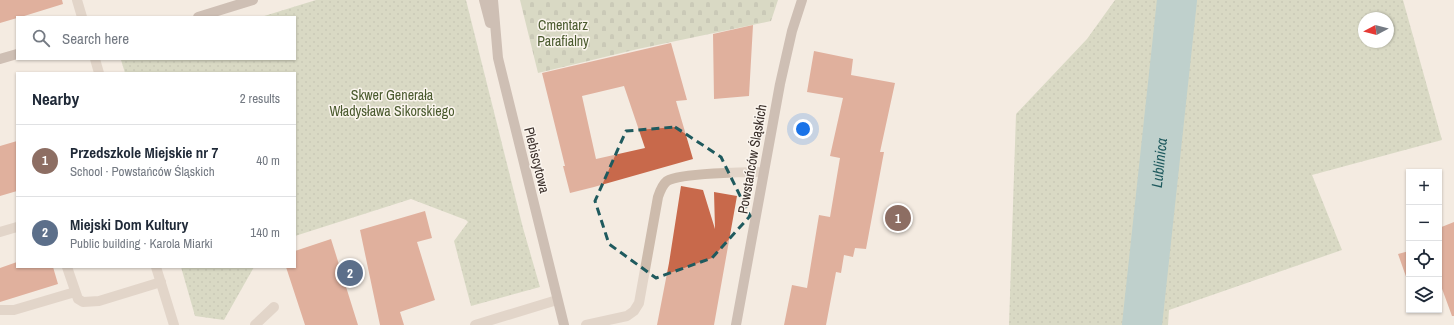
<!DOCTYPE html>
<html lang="en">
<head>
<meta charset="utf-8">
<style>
	body { margin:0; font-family:"Archivo Narrow",sans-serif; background:#f6f6f7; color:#1f2937 }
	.controls { position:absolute; right:12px; bottom:12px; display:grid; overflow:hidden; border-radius:0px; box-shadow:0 1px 3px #0004 }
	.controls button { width:36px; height:36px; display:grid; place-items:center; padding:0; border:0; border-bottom:1px solid #e0e1e3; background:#fff; color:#1f2937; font:20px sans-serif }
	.compass { position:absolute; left:1358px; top:12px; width:36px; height:36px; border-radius:50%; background:#fff; box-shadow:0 1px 3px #0004; rotate:263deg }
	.you { position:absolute; left:803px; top:129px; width:14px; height:14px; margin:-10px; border:3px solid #fff; border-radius:50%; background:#1a73e8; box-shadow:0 0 0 6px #1a73e833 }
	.badge { display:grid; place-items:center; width:26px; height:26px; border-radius:50%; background:#1f5a5e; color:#fff; font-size:13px; font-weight:700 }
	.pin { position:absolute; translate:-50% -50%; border:2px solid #fff; box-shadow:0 1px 4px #0006 }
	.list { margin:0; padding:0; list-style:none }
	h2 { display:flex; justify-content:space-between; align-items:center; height:52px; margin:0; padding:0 16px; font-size:17px }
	h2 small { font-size:13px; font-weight:400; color:#747a83 }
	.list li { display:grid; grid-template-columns:26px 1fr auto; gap:12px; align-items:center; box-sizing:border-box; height:72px; padding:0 16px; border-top:1px solid #e0e1e3 }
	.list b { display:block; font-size:15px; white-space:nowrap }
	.list p { margin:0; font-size:13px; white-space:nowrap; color:#747a83 }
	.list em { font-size:13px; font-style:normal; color:#747a83 }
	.icon { flex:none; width:22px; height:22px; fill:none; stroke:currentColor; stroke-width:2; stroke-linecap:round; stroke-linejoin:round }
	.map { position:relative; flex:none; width:1454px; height:325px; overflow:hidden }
	.search { position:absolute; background:#fff; box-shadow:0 1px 3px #0004; left:16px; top:16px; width:280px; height:44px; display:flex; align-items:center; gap:10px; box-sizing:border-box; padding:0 14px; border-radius:0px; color:#747a83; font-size:15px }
	.panel { position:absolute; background:#fff; box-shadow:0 1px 3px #0004; left:16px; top:72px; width:280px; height:196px; border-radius:0px }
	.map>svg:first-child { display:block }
</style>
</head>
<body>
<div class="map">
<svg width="1454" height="325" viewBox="0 0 1454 325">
	<defs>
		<pattern id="grass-dots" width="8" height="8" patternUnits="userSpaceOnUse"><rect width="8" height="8" fill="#b8c4a0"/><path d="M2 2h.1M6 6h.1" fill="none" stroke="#97a083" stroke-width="1.8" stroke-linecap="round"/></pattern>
		<pattern id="cemetery-stones" width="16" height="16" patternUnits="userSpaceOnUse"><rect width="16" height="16" fill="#b8c4a0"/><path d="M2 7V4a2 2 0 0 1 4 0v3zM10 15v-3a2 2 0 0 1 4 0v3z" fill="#97a083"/></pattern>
	</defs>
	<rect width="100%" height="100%" fill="#f4ebe1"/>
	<path fill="url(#grass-dots)" fill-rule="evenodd" d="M316,0h150l57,228 17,59 -69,19 -17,-65 14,-19 -2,-2 -55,-21 -116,37v-163h-170l-4,-13 2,-1h172v-42h-34z
		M1115,0h288l39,140 -130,35 30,75 -173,60 -1,15h-159l7,-211 71,-75zM1364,18h24v24h-24z
		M181,267h73l-30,53 -29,-4z"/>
	<path fill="url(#cemetery-stones)" d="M520,0h258l-7,21 -133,28 -100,24z"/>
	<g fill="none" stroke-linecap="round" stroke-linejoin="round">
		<path stroke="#7fb0b2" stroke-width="40" id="s1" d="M1142,325l35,-325"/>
	</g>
	<path fill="#c8694b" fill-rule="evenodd" d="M0,0h62l1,4 -42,13h-4v1l-17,5z
		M753,25l-4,71 -35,3 -1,-65z
		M671,43l16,57 -11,1 17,58 -99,28 -24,6 -7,-27h2l-23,-93zM624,86l21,62 -49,11 -14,-63z
		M814,51l39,8 -2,16 44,8 -15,69h4l-18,97 -11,-1 -2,9 -9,-2 -3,18 -5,-1 -10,53h-42l8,-40 15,3 12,-73 11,2 10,-59 -10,-2 13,-58 -36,-6z
		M17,141v50l-17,5v-50z
		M681,186l22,4 12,39 -1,-37 23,4 -23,129h-57l12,-62z
		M425,211l7,27 -15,4 18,58 -35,12 4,13h-24l-20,-95z
		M1454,222v94h-2l-11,-30h-2v-58z
		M331,239l27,86h-53l-19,-58h9v-16z
		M1409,251v34l-11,-31z
		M17,262v5h36l5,17 -58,18v-34z"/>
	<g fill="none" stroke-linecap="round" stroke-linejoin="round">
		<path stroke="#cdbbac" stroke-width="10" d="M0,232l17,-5
			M67,267l11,32 5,3 16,-1 62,-19
			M0,310h14l61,-18
			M255,325l19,-18
			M586,325l41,-9 7,-5 5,-8 19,-106c2,-6 4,-12 9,-16 13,-8 79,-9 96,-9"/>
		<path stroke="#cdbbac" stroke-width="10" d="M77,0l5,17
			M95,59l4,14
			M156,267l18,58
			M475,325l82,-25"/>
		<path stroke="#a18a7d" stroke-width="10" d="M484,0l6,23
			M493,0l5,58 66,267
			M198,17l55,-17
			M0,59l17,-5
			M736,325l44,-241 12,-53 10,-31"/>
	</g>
	<path d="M0 0H1454V325H0ZM675,127l46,30 29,59 -38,42 -56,20 -47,-34 -14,-43 31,-70z" fill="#f4ebe1" fill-opacity=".55" fill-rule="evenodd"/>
	<path fill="none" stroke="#1f5a5e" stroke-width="3" stroke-dasharray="8 5" stroke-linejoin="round" d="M675,127l46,30 29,59 -38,42 -56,20 -47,-34 -14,-43 31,-70z"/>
	<g text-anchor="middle" stroke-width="3" stroke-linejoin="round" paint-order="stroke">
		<g font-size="14" fill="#4a5a2e" stroke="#fbf5ee">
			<text x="563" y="30">Cmentarz<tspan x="563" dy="16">Parafialny</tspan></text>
			<text x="392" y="100">Skwer Generała<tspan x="392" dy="16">Władysława Sikorskiego</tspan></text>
		</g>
		<g font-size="14" fill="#3b302b" stroke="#fbf5ee">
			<text transform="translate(752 159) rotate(-80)" y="5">Powstańców Śląskich</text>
			<text transform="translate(537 160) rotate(76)" y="5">Plebiscytowa</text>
		</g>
		<g font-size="15" font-style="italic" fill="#1f5a5e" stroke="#fbf5ee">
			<text dy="5" stroke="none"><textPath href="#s1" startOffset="163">Lublinica</textPath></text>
		</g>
	</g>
</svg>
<div class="controls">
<button>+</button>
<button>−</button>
<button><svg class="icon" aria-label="locate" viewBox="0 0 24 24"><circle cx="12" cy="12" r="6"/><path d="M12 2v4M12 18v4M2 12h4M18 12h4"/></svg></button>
<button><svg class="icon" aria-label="layers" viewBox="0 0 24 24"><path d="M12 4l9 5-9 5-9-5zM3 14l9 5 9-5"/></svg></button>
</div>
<svg class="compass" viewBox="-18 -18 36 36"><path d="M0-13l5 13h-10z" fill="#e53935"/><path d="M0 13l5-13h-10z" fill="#747a83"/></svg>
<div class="you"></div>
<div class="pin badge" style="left:898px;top:218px;background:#8d6e63">1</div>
<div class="pin badge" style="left:350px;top:273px;background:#5c6f8a">2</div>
<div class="search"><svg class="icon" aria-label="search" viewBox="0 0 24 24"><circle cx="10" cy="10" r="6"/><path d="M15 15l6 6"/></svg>Search here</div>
<section class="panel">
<h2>Nearby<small>2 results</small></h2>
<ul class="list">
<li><span class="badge" style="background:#8d6e63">1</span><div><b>Przedszkole Miejskie nr 7</b><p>School · Powstańców Śląskich</p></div><em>40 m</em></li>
<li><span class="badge" style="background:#5c6f8a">2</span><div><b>Miejski Dom Kultury</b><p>Public building · Karola Miarki</p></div><em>140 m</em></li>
</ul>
</section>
</div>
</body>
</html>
